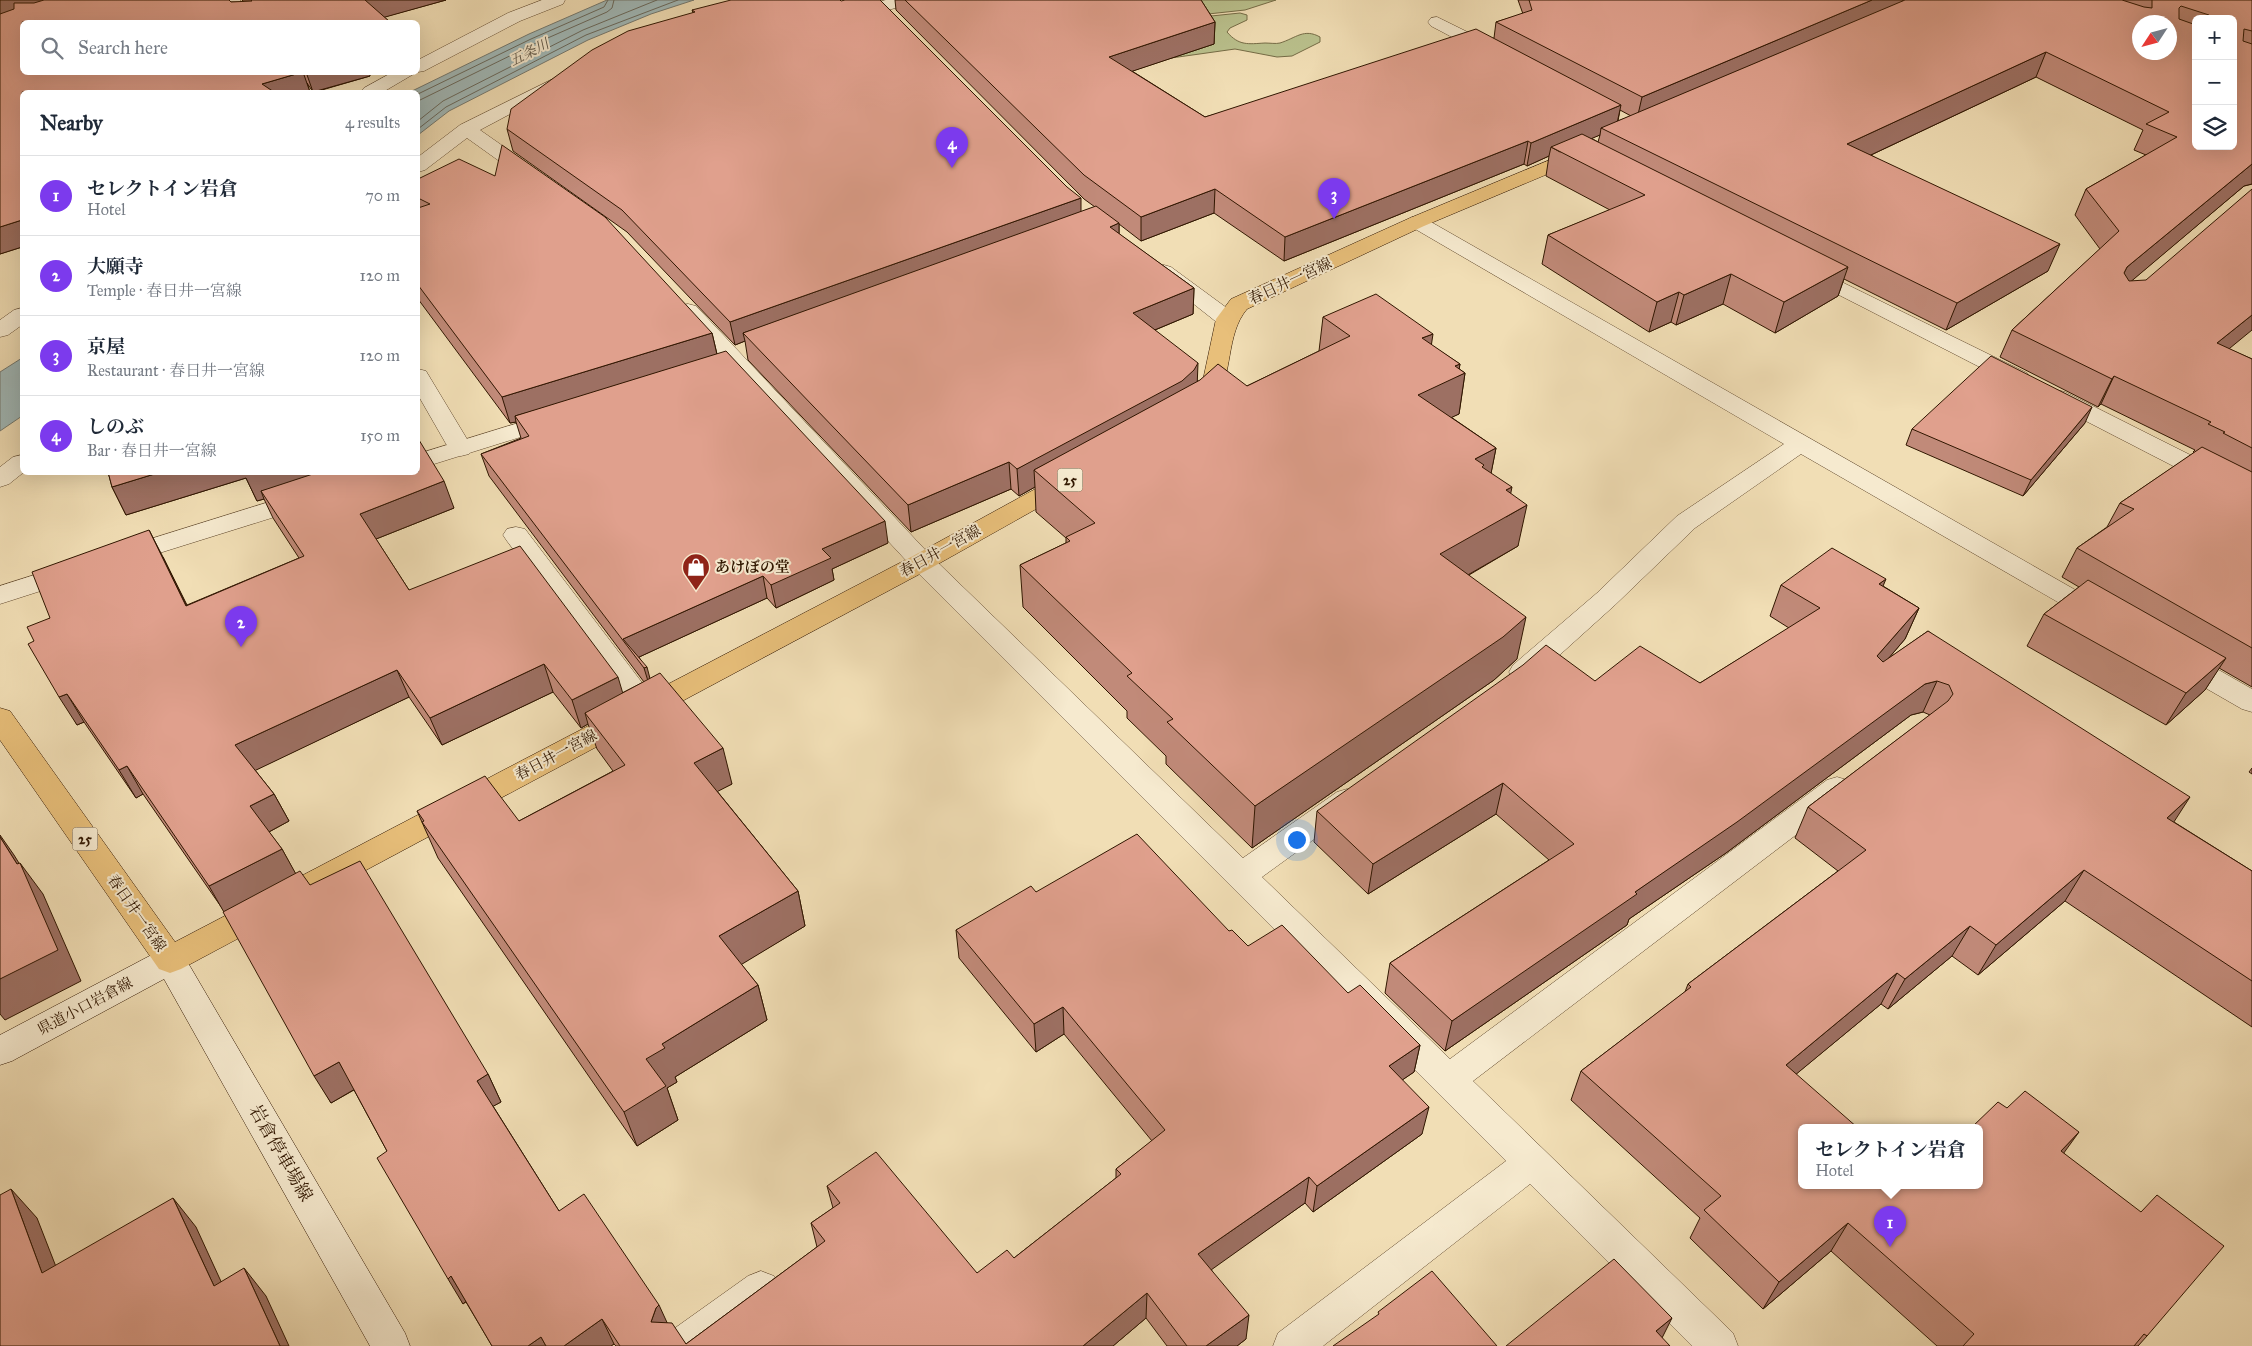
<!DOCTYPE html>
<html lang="en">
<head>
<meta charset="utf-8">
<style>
	body { margin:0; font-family:"IM FELL Great Primer","Noto Serif JP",serif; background:#f6f6f7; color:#1f2937 }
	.controls { position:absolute; right:15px; top:15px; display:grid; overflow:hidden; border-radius:8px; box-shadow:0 5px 20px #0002 }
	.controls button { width:45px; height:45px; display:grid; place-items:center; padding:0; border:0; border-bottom:1px solid #e0e1e3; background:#fff; color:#1f2937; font:25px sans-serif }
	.compass { position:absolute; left:2132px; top:15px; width:45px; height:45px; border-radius:50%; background:#fff; box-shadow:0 5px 20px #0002; rotate:234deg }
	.you { position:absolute; left:1296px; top:839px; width:18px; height:18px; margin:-12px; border:4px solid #fff; border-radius:50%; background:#1a73e8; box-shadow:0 0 0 8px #1a73e833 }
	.badge { display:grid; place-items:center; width:32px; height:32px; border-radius:50%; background:#7c3aed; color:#fff; font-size:16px; font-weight:700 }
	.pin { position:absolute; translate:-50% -41px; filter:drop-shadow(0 1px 2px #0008) }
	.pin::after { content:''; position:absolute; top:26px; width:18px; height:15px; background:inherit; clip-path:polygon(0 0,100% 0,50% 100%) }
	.popup { position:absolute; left:1798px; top:1124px; width:185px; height:65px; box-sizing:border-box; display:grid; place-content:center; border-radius:8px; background:#fff; filter:drop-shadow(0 1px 4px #0005); font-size:16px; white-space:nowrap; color:#747a83 }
	.popup b { font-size:19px; color:#1f2937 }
	.popup::after { content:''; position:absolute; left:50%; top:100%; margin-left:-10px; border:10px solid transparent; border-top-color:#fff }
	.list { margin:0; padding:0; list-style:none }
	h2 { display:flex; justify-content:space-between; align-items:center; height:65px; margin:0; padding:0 20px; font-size:21px }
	h2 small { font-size:16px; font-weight:400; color:#747a83 }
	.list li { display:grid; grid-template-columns:32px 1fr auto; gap:15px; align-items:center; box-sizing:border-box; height:80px; padding:0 20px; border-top:1px solid #e0e1e3 }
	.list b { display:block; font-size:19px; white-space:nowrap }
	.list p { margin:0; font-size:16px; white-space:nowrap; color:#747a83 }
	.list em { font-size:16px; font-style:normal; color:#747a83 }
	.icon { flex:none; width:28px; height:28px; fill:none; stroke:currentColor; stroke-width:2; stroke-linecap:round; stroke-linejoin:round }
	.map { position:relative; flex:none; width:2252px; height:1346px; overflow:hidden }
	.search { position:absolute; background:#fff; box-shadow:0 5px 20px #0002; left:20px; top:20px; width:400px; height:55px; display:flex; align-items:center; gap:12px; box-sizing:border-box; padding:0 18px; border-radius:8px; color:#747a83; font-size:19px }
	.panel { position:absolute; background:#fff; box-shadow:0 5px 20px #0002; left:20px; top:90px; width:400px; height:385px; border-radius:8px }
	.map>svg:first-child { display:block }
</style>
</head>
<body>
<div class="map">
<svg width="2252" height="1346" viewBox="0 0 2252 1346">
	<rect width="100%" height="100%" fill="#f1deb5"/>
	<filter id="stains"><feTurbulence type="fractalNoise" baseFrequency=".004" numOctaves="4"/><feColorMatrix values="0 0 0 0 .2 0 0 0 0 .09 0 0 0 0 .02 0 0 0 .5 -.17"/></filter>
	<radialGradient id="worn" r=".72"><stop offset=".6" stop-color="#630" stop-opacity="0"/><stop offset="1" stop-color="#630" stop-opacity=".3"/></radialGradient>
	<path fill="#bac18d" stroke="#756c46" d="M1159,0h117l-31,10 -74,8z
		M1240,13l7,2v5l-17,8 -3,4c12,14 21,12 38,11 5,0 11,1 15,0 16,-5 24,-15 40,-6v5l-28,14 -15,1 -42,-8 -71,10 9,-39z"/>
	<path fill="#a0b9b9" stroke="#73786f" d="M607,0h87l-43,14 -63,26 -139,71 -31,24v-43h-8l119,-58z
		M22,358v58l-22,15v-59z"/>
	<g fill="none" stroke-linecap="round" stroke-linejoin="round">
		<path stroke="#68685c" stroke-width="1" d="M418,94l113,-55 73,-32 4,-7
			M418,101l116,-57 73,-32 5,-4 2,-8
			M418,121l25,-20 140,-71 74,-30
			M418,129l28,-22 140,-72 92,-35"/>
		<g stroke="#60482d" stroke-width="1">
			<path id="lane" d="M886,0h27l-2,4 -31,8 -6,-1 -2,-4 2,-4z
				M1437,17l61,30 3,4 -3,4h-12l-55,-29 -3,-4 3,-4z
				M418,369l8,2 3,5 44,73 -4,5 -8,2 -8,-2 -4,-5 -31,-54z
				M516,527l9,2 131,172 4,7 -4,7 -10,3 -10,-3 -129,-174 -4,-6 4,-6z
				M761,1271l13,5 6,13 -6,13 -60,44h-51l5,-13 80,-57z"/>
		</g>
		<g stroke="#60482d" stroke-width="1">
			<path id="street" d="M223,0h17l18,22h-18z
				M542,0h23l-2,4 -43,17 -96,50 -6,1v-12l90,-47z
				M393,72h24l-34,20h-22l3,-4z
				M559,76l6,1 3,4 -3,4 -85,45 57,40 3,4 -3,4h-14l-56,-40 -42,32 -7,2v-15l42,-32z
				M1417,216l7,2 683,390 4,6 -4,6 -9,3 -9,-3 -288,-166 -106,74 -80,77 -82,74 -10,3 -10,-3 -4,-7 4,-7 84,-72 80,-77 107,-72 -374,-218 -3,-4 3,-4z
				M1164,265l7,2 64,47 3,5 -3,5 -8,2 -8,-2 -62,-49 -4,-4 4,-4z
				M1807,265l220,108 3,5 -3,5 -8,2 -8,-2 -211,-108 -4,-4 4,-4z
				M688,304l8,2 235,250 312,302 94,-66 10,-3 10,3 5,8 -5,8 -95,69 188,182 377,-279 10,-3 10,3 5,8 -5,8 -374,285 260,252 5,13h-46l-162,-162 -207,162h-50l5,-13 228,-172 -593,-593 -233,-252 -3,-5 3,-5z
				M22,308v17l-14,10 -8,2v-17l14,-10z
				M2057,390l8,2 187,94v18l-9,-2 -194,-100 -4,-5 4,-5z
				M554,412l8,2 4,5 -4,5 -144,45v-15z
				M22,455l2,17 -15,12 -9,3v-20l13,-10z
				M304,491l9,2 3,6 -3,6 -192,60 -9,-2 -4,-6 4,-6z
				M72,563l9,3 4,6 -4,6 -81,26v-18z
				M2179,650l10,3 63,36v23l-10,-3 -73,-42 -4,-7 4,-7z"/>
		</g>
		<g stroke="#301600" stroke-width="1">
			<path id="secondary" d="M170,947l11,4 224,382 5,13h-40l-206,-367 -152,82 -12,4v-30l159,-84z"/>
		</g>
		<g stroke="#301600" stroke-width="1">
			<path id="primary" d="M1581,147l7,2 3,4 -3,4 -164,69 -177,83c-22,26 -13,66 -33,95l-8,2 -8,-2 -4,-5 9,-19 13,-61 15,-20 179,-81z
				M1068,473l9,3 3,5 -3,5 -146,82 -750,401 -11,4 -11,-4 -159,-229v-32l10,3 165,231 738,-386 146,-80z"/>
		</g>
		<use href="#lane" fill="#f6eacf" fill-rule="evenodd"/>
		<use href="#street" fill="#f6eacf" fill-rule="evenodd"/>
		<use href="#secondary" fill="#f6eacf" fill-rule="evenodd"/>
		<use href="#primary" fill="#e8bf7a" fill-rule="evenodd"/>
	</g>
	<path fill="#c18a79" stroke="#301600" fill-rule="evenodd" d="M0,0h229l2,2h13l-2,-2h204l-62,17 6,5h-368v50h347l1,4 -55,16h-2l-6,-9 3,9h-288v155l-22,7z
		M895,0h306l14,22 -1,22 -82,27 73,46 289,-79 2,-16 27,-8 -5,-14h385v1l2,-1h347v184l-8,2 -113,95 98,68 23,10v328l-33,-19 -14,22 -39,35 -139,-79 17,-32 35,-27 -17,-10 15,-29 30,-21 13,-24 74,-50 -1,-1 2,-2 -94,-46 -3,3 -98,-50 12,-27 88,-81 -25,-34 11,-26 60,-34 -12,-5 9,-20 -107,-53 -165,78 177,116 -102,59 -102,-51 -6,17 -63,37 -52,-29 -47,21 -5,-3 -22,10 -107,-68 6,-29 62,-25 -64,-34 3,-20 -22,10 -3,-2 -240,97 -70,-48 -73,28 -22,-17v10l75,54 -1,26 -38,16 42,51 50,5 72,-35 4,-34 108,28 29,19 -1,5 6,4 -6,41 -8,3 45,31 -5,25 19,20 8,53 -49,29 48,84 -23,21 -242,168 -86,-84v-8l-39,-38v-7l-104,-104 -3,-42 46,-22v-5l-30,-26 -1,-25 -16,9 -8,-7 -100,43 -163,-172 -3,-19 -10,4 -108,-113 -114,-81 -6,-22 186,-116 -1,-3 389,202 14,-5 -11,-8 -188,-189zM2196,19h37l-37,127zM1620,110l11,6 -13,5zM1600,135l-2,7 -7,-4z
		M418,179l294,154 5,21 171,189 -56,26 2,11 -58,28 -9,-10 -128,59 11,22 82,105 -15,7 81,100 7,35 -64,38 17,21 9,35 -92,57 2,5 -10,6 11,32 -41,26 -199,-288 -21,-47 102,10 94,-50 -16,-22 -9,-25 -7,4 -28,-36 -111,53 -33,-48 -154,73 19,24 15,27 -20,11 13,17 13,24 15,12 178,189 13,28 -8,4 66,105 108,112 19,21 131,-97 -6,-24 22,-15 -6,-22 150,87 37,-15 102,-80v-9l36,-28 -88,-107 -28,18 -77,-94 -3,-28 80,-38 193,39 19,15 100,47 72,52 -6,27 -12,8 20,54 -109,78 -8,-9 -94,66 35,70 -9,7h-70l-21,-28 -33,28h-497l-2,-2 -3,2h-119l-26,-44 -3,2 -76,-153 -33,-61 -23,13 -107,-192 -81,-117 -7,4 -52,-76 -7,3 -43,-84 16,-23 113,-61 24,48 112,-47 -26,-40 -9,-19 -7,2 -11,-23 -120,37 -14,-28 -4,-15h310l36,36 -78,31 33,51 213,103 22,-11 -155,-206 -8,-22 40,-16 -5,-16 -6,1 -92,-124z
		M2085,423l-62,73 -117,-51 6,-16z
		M1781,585l102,1 36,22 -14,31 -17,20 40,-28 246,191 78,49v156l-187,-126 -87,74 -26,-19 -64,53 -7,-5 -85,70 5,112h178l85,-33 83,183 -9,10h-201l-106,-95 -68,58 -73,-71 10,-20 -129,-118 10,-29 104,-79 3,-8 150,-113 -43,-33 13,-31 122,-92 -7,-3 -12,3 -185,138 -97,66 -2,6 -182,126 -60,-58 5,-30 159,-103 -53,-46 -128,80 -54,-52 3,-31 278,-130 105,2 89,-55 -19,-12z
		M2252,768v6l-3,-2z"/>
	<path fill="#9d7063" stroke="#301600" d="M0,0h74l-74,23z
		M365,0h81l-75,21z
		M1872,0h31l-2,6 -264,113 5,-22z
		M1215,22l-1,22 -105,35v-22z
		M2046,52l-10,25 -197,93 8,-26z
		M303,72l7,20h-45l-3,-8z
		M306,72h63l1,4 -57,16z
		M1621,105l-5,23h-15l-1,7 -40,17 -9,-5 -2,9 -22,10 4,-23z
		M1528,141l-4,23 -240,97 1,-24z
		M2252,164v20l-8,2 -129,109 9,-22 3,-6z
		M1215,189l-1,24 -73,28v-24z
		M1081,198v22l-338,113 2,8 -10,4 -5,-23z
		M22,220v27l-22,7v-27z
		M1119,223v26l-9,-22z
		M2060,244l-12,27 -102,59 11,-27z
		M1848,267l-10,29 -63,37 9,-31z
		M1731,274l-8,30 -47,21 8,-30z
		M1194,288l-1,26 -60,25v-26z
		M1679,292l-8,30 -22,10 8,-30z
		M2252,315v15l-50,41 15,-28z
		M712,333l6,26 -203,57 1,6 -6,1 -8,-26z
		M1433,334l-6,40 -5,-36z
		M1198,363l-1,26 -163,81 1,17 -16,9 -2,-27z
		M1460,364l-2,12 7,-3 -6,41 -47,22 6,-41 37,-29z
		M2114,376l-13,28 -3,3 14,-28z
		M2092,407l-7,16 -62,73 8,-16z
		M1496,448l-8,41 -13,-30z
		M1009,462l2,27 -100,43 -3,-27z
		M161,472h190l-90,19 3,8 -7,2 -11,-23 -120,37 -14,-28z
		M444,481l10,27 -83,33 -11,-27z
		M1512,487l-6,30 21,-12 -9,41 -85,49 7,-41 66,-64z
		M885,521l3,22 -56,26 2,11 -58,28 -5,-23 51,-36z
		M149,530l14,27 37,76 -14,-27z
		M763,576l4,22 -130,60 -14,-19z
		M1886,579l-13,31 6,-26z
		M1919,608l-14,31 -41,48 13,-31z
		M1526,617l-9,42 -23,21 -242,168 3,-42z
		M2226,658l-21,32 -39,35 20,-32z
		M544,664l9,28 -111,53 -12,-27z
		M647,667l6,23 -2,1 -7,-23z
		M397,670l12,27 -159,76 -15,-28z
		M618,677l8,27 -41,9 3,11 -7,4 -9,-28z
		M1937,681l-14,31 -12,3 -185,138 -97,66 -2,6 -182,126 7,-30 183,-129 290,-208z
		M67,694l17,28 -7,3 -18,-28z
		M723,748l9,36 -29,15 -9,-36z
		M127,766l16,28 -7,4 -17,-28z
		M1503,783l-7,31 -128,80 5,-30z
		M274,794l15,27 -24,13 -15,-28z
		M2190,797l-20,31 -3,-10z
		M0,835l14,20 8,13 -2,-5 23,31 38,87 -76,39 -5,-6v-35l17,-115 -17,-27z
		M282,849l15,27 -72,38 -16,-28z
		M2084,870l-19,31 -87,74 18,-30z
		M798,891l7,35 -76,46 -10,-36z
		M1970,926l-18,30 -64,53 17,-30z
		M1897,973l-16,31 -110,91 15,-30z
		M758,985l9,35 -92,57 2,5 -10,6 11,32 -41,26 -13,-34 22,-53 16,-15z
		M1063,1007l1,27 -28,18 -2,-28z
		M1420,1045l-6,27 -31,21 6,-27z
		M339,1062l16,27 -24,14 -17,-27z
		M488,1074l13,28 -11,6 -13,-27z
		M1429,1107l-7,27 -109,78 4,-26z
		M2079,1132l-21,29 3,-10z
		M1309,1177l-4,26 -108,77 1,-26z
		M11,1189l26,29 32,82 -27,-27z
		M173,1198l23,29 40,87 -22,-28z
		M1848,1223l-17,28 -68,58 16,-27z
		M244,1268l22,28 23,50h-9z
		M451,1276l15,25 -3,3 -15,-25z
		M1147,1293l-1,25 -33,28h-30z
		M659,1305l11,24 -19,-7 5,-14z
		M1249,1315l-3,24 -9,7h-31z
		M1672,1318l-13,26 -3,-13z
		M602,1319l12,25 -3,2h-47z
		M541,1337l5,9h-18z"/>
	<path fill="#e0a08d" stroke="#301600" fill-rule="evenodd" d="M44,0h185l2,2 21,-1 -1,-1h115h-1l25,22h-368v50h281l-41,12 12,8h-252v128l-22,7v-213l14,-5v-6h20z
		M731,0h109l1,1 4,-1h35l187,187 14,11 -351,124 -108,-112 -115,-81 4,-20 81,-59 36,-19 67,-19 -3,-2z
		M905,0h296l14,22 -106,35 96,60 271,-88 145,76 -90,38 -3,-2 -243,96 -70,-48 -74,28 -57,-42z
		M1529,0h343l-230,97 -146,-75 36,-12z
		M1905,0h217l22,7 8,1v-8h100v31l-8,-2 -1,12 9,3v120l-125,103 -3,6 5,8 17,-1 106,-91v126l-35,28 35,16v89l-29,-15 2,-1 -17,-8 3,-2 -97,-46 -2,3 -100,-49 107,-99 -33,-42 91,-52 -31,-13 23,-12 -123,-60 -199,92 213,100 -103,59 -356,-175zM2181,6l28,9v4h24v127h-37v-121l-17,-6v-11zM2140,22h30v30h-30z
		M1582,134l266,133 -64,35 -53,-28 -47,21 -5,-3 -22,10 -109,-67 97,-40 -94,-48z
		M502,145l103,72 107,116 -210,64 -84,-112v-77l12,-4 -12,-6v-19l41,-20 36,17z
		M1096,206l23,17 -9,4 84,61 -61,25 65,50 -4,7 -12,11 -165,88 -8,-7 -101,43 -165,-172z
		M1376,294l57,40 -11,4 38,26 -5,2 10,7 -47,22 78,53 -21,11 9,6 -2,2 30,20 -6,3 21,15 -87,49 86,63 -23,20 -248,169 -88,-84 6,-3 -46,-43 5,-3 -112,-108 50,-24 -4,-4 29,-14 -61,-53 166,-90 18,-16 29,22 103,-50 -27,-19z
		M726,351l159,170 -63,28 9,9 -60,27 -8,-9 -140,63 24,28 -3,1 -163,-214 48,-18 -14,-20z
		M1991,356l101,51 -61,73 -119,-51z
		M419,440l25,41 -84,33 49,76 111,-44 98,131 -46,23 -28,-36 -114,54 -33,-48 -162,75 39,49 -24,12 32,43 -73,37 -82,-120 -8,4 -52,-76 -8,3 -31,-53 6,-3 -7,-14 23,-9 -18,-46 117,-42 37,76 118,-50 -43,-65 58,-19h99v-31z
		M2202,447l50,25v176l-175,-100 57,-39 -14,-6z
		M108,472h53l-49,15z
		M1832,548l54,31 -7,5 40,24 -42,48 6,6 45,-31 262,166 -23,21 85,53v110l-168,-111 -88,75 -26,-19 -65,53 -8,-6 -111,92 72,63h-57v58h178v-58h-8l27,-26 9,6 18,-17 54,41 -18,19 80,61 16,-17 67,51 -77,90 -3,-2 -10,12h-171l11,-12 -126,-111 -69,59 -75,-72 17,-14 -140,-125 110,-84 -3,-3 178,-134 -58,-43 140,-106 5,-7 -4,-9 -12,-4 -12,3 -188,138 -102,70 2,2 -185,127 -62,-58 184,-119 -71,-61 -130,81 -56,-53 206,-146 23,-20 49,36 45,-35 60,37 120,-75 -39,-23z
		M2088,580l138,78 -40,35 -142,-79z
		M660,673l63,75 -29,15 104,128 -79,45 39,49 -96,59 3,4 -19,11 20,27 -42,26 -202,-290 2,-1 -7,-10 68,-35 34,45 106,-56 -40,-52z
		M1137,834l92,97 3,-1 16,16 34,-21 66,68 12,-8 60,60 -31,21 40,41 -112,79 -8,-9 -111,77 51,61 -43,31h-19l-40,-53 -64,53h-463l-18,-27 -38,27h-18l-5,-9 -13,9h-36l-41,-70 -3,3 -71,-121 10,-7 -48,-89 -25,14 -91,-164 77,-41 10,14 50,-24 128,213 -11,7 82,130 25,-17 75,111 -3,3 -5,14 21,1 14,21 139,-103 -14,-18 29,-20 -13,-17 49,-34 101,121 30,-23 7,8 107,-84 -5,-5 49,-39 -102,-123 -29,17 -78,-94 75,-44 5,6z
		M0,837l17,27 3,-1 38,87 -58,29z
		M11,1189l31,84 131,-75 41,88 30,-18 36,78h-280v-151z
		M1614,1259l58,59 -16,13 14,15h-164z
		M1432,1271l65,75h-164l46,-32 -1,-2z"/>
	<defs>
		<g id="shop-pin" transform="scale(1.4375)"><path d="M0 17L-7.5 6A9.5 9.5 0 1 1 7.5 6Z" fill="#8f2418" stroke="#f6eacf"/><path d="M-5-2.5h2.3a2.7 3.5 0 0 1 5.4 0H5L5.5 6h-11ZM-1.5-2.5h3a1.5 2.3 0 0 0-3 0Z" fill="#fff"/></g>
	</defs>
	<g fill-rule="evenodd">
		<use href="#shop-pin" x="696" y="567"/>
	</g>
	<g text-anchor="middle" stroke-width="4" stroke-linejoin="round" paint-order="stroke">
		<g font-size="14" font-style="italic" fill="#574f41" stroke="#f6eacf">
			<text transform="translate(529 52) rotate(-27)" y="5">五条川</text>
		</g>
		<g fill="#f6eacf" stroke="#6b563e" stroke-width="1">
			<rect x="1057.5" y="468.5" width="25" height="23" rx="4"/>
			<rect x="72.5" y="827.5" width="25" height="23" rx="4"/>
		</g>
		<g font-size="14" font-weight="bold" fill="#301600">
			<text x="1070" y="485">25</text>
			<text x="85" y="844">25</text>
		</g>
		<g font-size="15" fill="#301600" stroke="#f6eacf">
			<text transform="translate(1290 281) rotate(-25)" y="5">春日井一宮線</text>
			<text transform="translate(940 551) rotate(-29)" y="5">春日井一宮線</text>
			<text transform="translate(556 755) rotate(-28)" y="5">春日井一宮線</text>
			<text transform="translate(137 913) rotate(55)" y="5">春日井一宮線</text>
			<text transform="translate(85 1006) rotate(-28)" y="5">県道小口岩倉線</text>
		</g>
		<g font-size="15" font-weight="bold" fill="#301600" stroke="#f6eacf" text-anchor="start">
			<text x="715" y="572">あけぼの堂</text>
		</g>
		<g font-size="18" fill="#301600" stroke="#f6eacf">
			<text transform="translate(281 1153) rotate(60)" y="6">岩倉停車場線</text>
		</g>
	</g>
	<rect width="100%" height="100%" filter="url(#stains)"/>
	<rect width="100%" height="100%" fill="url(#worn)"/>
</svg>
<div class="controls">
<button>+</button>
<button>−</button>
<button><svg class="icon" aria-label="layers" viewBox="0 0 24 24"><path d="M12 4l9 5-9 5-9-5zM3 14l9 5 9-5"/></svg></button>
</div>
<svg class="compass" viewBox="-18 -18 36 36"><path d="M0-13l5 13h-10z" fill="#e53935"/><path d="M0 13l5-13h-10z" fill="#747a83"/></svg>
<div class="you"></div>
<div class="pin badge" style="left:1890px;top:1247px">1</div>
<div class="popup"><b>セレクトイン岩倉</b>Hotel</div>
<div class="pin badge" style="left:241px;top:647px">2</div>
<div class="pin badge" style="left:1334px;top:219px">3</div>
<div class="pin badge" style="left:952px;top:168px">4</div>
<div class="search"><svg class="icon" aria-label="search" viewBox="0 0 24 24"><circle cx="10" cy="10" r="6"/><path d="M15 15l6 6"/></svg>Search here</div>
<section class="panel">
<h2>Nearby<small>4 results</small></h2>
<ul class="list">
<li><span class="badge">1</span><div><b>セレクトイン岩倉</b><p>Hotel</p></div><em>70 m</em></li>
<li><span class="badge">2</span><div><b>大願寺</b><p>Temple · 春日井一宮線</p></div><em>120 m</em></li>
<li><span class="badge">3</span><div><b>京屋</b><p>Restaurant · 春日井一宮線</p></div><em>120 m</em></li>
<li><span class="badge">4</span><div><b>しのぶ</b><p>Bar · 春日井一宮線</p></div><em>150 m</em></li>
</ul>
</section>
</div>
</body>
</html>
